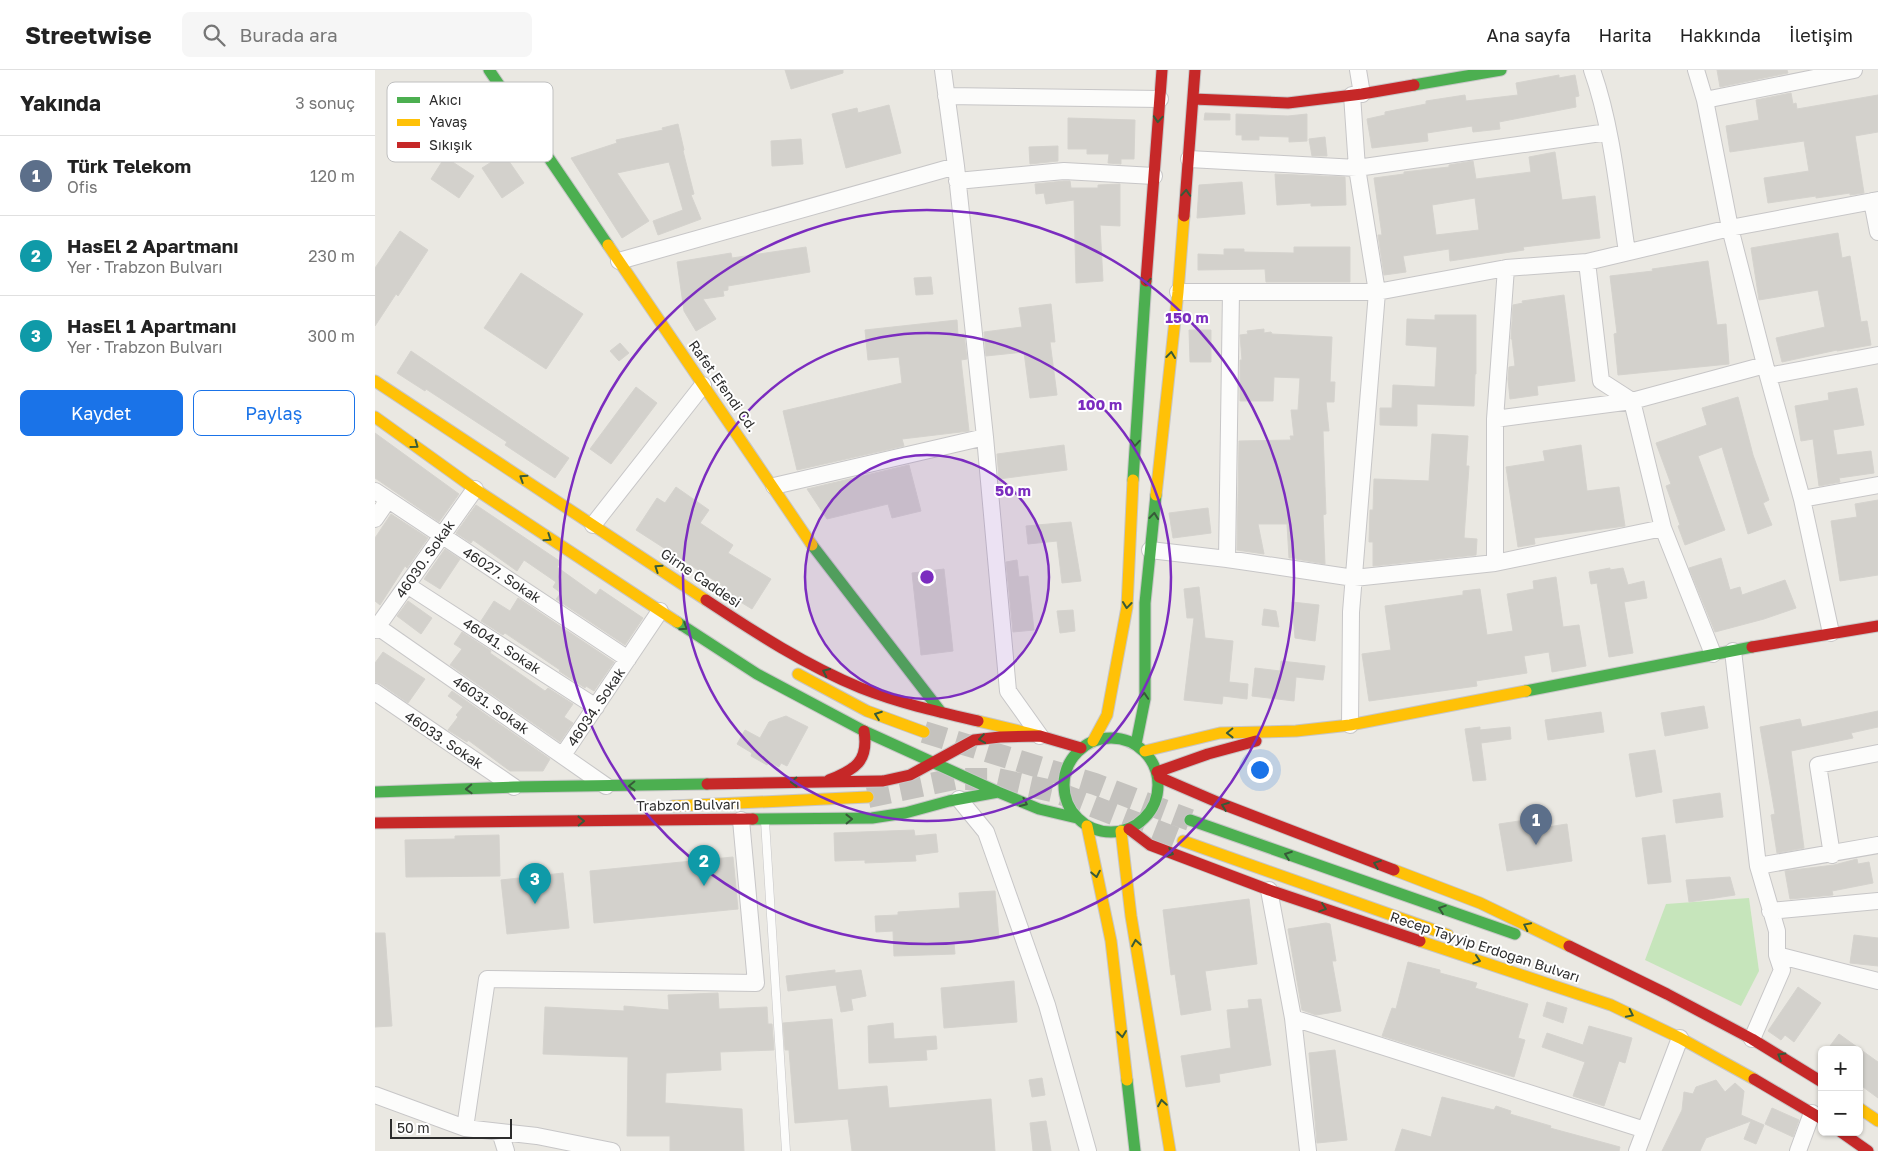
<!DOCTYPE html>
<html lang="tr">
<head>
<meta charset="utf-8">
<style>
	body { margin:0; font-family:"Golos Text",sans-serif; background:#f6f6f6; color:#222 }
	.controls { position:absolute; right:15px; bottom:15px; display:grid; overflow:hidden; border-radius:8px; box-shadow:0 1px 4px #0004 }
	.controls button { width:45px; height:45px; display:grid; place-items:center; padding:0; border:0; border-bottom:1px solid #e0e0e0; background:#fff; color:#222; font:25px sans-serif }
	.scale { position:absolute; left:15px; bottom:12px; width:122px; box-sizing:border-box; padding-left:5px; border:2px solid #2c2c2c; border-top:0; font-size:14px; line-height:18px; white-space:nowrap; color:#2c2c2c; -webkit-text-stroke:4px #fff; paint-order:stroke }
	.you { position:absolute; left:884px; top:699px; width:18px; height:18px; margin:-12px; border:4px solid #fff; border-radius:50%; background:#1a73e8; box-shadow:0 0 0 8px #1a73e833 }
	.badge { display:grid; place-items:center; width:32px; height:32px; border-radius:50%; background:#1a73e8; color:#fff; font-size:16px; font-weight:700 }
	.pin { position:absolute; translate:-50% -41px; filter:drop-shadow(0 1px 2px #0008) }
	.pin::after { content:''; position:absolute; top:26px; width:18px; height:15px; background:inherit; clip-path:polygon(0 0,100% 0,50% 100%) }
	.list { margin:0; padding:0; list-style:none }
	h2 { display:flex; justify-content:space-between; align-items:center; height:65px; margin:0; padding:0 20px; font-size:21px }
	h2 small { font-size:16px; font-weight:400; color:#767676 }
	.list li { display:grid; grid-template-columns:32px 1fr auto; gap:15px; align-items:center; box-sizing:border-box; height:80px; padding:0 20px; border-top:1px solid #e0e0e0 }
	.list b { display:block; font-size:19px; white-space:nowrap }
	.list p { margin:0; font-size:16px; white-space:nowrap; color:#767676 }
	.list em { font-size:16px; font-style:normal; color:#767676 }
	.actions { display:flex; gap:10px; padding:15px 20px }
	.actions a { flex:1; padding:11px 0; border:1px solid #1a73e8; border-radius:8px; text-align:center; font-size:18px; color:#1a73e8 }
	.actions .main { background:#1a73e8; color:#fff }
	.icon { flex:none; width:28px; height:28px; fill:none; stroke:currentColor; stroke-width:2; stroke-linecap:round; stroke-linejoin:round }
	.map { position:relative; flex:none; width:1503px; height:1081px; overflow:hidden }
	header { display:flex; align-items:center; gap:30px; box-sizing:border-box; height:70px; padding:0 25px; background:#fff; border-bottom:1px solid #e0e0e0 }
	header strong { font-size:24px }
	nav { display:flex; gap:28px; margin-inline-start:auto; font-size:18px }
	.search { width:350px; height:45px; background:#f6f6f6; display:flex; align-items:center; gap:12px; box-sizing:border-box; padding:0 18px; border-radius:8px; color:#767676; font-size:19px }
	main { display:flex }
	aside { flex:1; background:#fff }
	.map>svg:first-child { display:block }
</style>
</head>
<body>
<header>
<strong>Streetwise</strong>
<div class="search"><svg class="icon" aria-label="search" viewBox="0 0 24 24"><circle cx="10" cy="10" r="6"/><path d="M15 15l6 6"/></svg>Burada ara</div>
<nav><a>Ana sayfa</a><a>Harita</a><a>Hakkında</a><a>İletişim</a></nav>
</header>
<main>
<aside>
<h2>Yakında<small>3 sonuç</small></h2>
<ul class="list">
<li><span class="badge" style="background:#5c6f8a">1</span><div><b>Türk Telekom</b><p>Ofis</p></div><em>120 m</em></li>
<li><span class="badge" style="background:#0f9aa8">2</span><div><b>HasEl 2 Apartmanı</b><p>Yer · Trabzon Bulvarı</p></div><em>230 m</em></li>
<li><span class="badge" style="background:#0f9aa8">3</span><div><b>HasEl 1 Apartmanı</b><p>Yer · Trabzon Bulvarı</p></div><em>300 m</em></li>
</ul>
<div class="actions"><a class="main">Kaydet</a><a>Paylaş</a></div>
</aside>
<div class="map">
<svg width="1503" height="1081" viewBox="0 0 1503 1081">
	<rect width="100%" height="100%" fill="#eae8e2"/>
	<path fill="#c6e5bb" d="M1374,828l10,73 -18,35 -96,-46 21,-56z"/>
	<path fill="#d3d1cc" stroke="#d5d3ce" fill-rule="evenodd" d="M410,0h58v3l-52,16z
		M1342,0h70l1,3 -68,14z
		M1184,5v3l16,-3 4,21 -4,1 1,10 -77,15 1,7 -27,3 -1,-6 -45,7 1,8 -56,7 -5,-29 18,-4v-3l41,-8v-3l39,-6 1,6 52,-6 -2,-12z
		M1416,23l2,11 3,-1 1,6 81,-14v37l-23,4 9,57 -14,2v-2l-34,5v-2l-48,7 -4,-25 45,-7 -5,-30 -74,11 -4,-26 33,-6 -3,-20z
		M514,35l12,48 -55,15 -14,-54 25,-6 1,5z
		M830,43l25,1v6h-26z
		M861,44l52,2 19,-2v27l-18,1v-5l-30,-1v4h-17v-5h-6z
		M693,48l67,2 -1,39h-13v5l-13,-1 1,-9h-22v-5h-19z
		M303,54l6,26 -1,1 11,43 -3,1 10,24 -43,16 -5,-14 30,-11 -14,-48 -52,11 32,48 -27,17 -51,-80 46,-15 -1,-3 47,-10 -1,-2z
		M950,67l2,19h-15l-3,-17z
		M426,69l2,25 -31,2 -1,-25z
		M683,76v15l-28,3 -1,-17z
		M1180,82l7,48 33,-4 5,42 -77,9 1,3 -74,11 -1,-12 -46,7 3,16 -22,3 -6,-40h4l-8,-57 30,-4v-2l45,-5v-2l24,-4 3,18 55,-7 -2,-15zM1100,128l4,32 -43,5 -4,-30z
		M129,84l20,29 -22,15 -20,-30z
		M70,87l29,19 -15,22 -28,-19z
		M900,104l70,3 1,28 -35,1v-3l-34,2z
		M689,111h6l1,7h27v-3l22,-1v42l-20,-1 3,56 -27,2 -2,-83 -28,4 -2,-11 -8,1 -1,-10z
		M867,112l3,32 -48,4 2,-33z
		M25,161l28,19 -30,46 -2,-2 -21,32v-58z
		M1463,163l4,25 8,-2 11,66 6,-1 4,24 -34,6v-1l-55,12 -6,-24 49,-11 -7,-37 -59,10 -8,-52z
		M431,177l4,25 -82,14v4l-5,1 1,5 -21,3 13,20 -20,12 -12,-20 -7,-49 54,-9 1,5z
		M919,177h56v35h-84l-1,-13 -67,1v-16l26,1v-6h20v3l50,1z
		M1333,191l9,64 9,-1 3,40 -111,11 -4,-41 3,-1 -7,-57 43,-5 -1,-2z
		M146,203l62,41 -37,55 -62,-41z
		M556,207l2,17 -17,1 -2,-17z
		M1189,225l11,86 -38,5 1,9 -28,4 -2,-20 1,-12 6,-1 -3,-27h-1l2,-34 10,-2 -1,-2z
		M676,234l4,38h-5l7,53 -27,3 -6,-46 -38,4 -2,-24 38,-5 -3,-19z
		M1060,245h41v59h-1l-1,32 -57,-2v22l-37,-1v-17h12l1,-23 42,2 2,-40 -31,-2 1,-26 28,1z
		M582,250l1,15 6,-1 3,25 -6,1 8,71 -67,8 2,7 -107,24 -14,-59 119,-28 -3,-26 -31,3 -3,-30z
		M889,259v4l7,-1 1,2 60,3 -2,45h5l-1,20h-8l3,29h-6l3,83 -3,1 2,49 -29,-5v-1h-7l-2,-34h-29l6,30 -27,-4 2,-109 52,-1 -1,-4h4l-3,-26h7l2,-32 -26,-1 -1,24h-33v-41h2l-2,-25 8,-1 -1,-3z
		M814,260h22v32h-21z
		M245,273l9,10 -10,8 -9,-10z
		M36,281l158,107 -14,20 -50,-33 2,-3 -81,-53 -1,2 -28,-18z
		M261,317l21,16 -46,61 -21,-15z
		M1482,318l7,37 -31,5 4,25 34,-4 3,22 -35,5 1,4 -21,4 -6,-47 -12,2 -6,-35 34,-6 -1,-7z
		M1363,327l15,58 16,45 -6,3 9,22 -24,9 -26,-87 -24,9 27,74 -40,15 -7,-19 2,-1 -14,-39 5,-2 -15,-41 51,-18 -5,-17z
		M0,363l84,61 -20,28 -64,-44z
		M1057,364l36,2 -2,30h3l-5,72 13,1 -1,16 -103,11v-24h-4l1,-32h3l1,-31 55,2z
		M689,375l3,25 -68,9 -2,-25z
		M1206,375l6,46 32,-4 6,39 -91,12 1,6 -17,3 -12,-80 39,-6 -2,-10z
		M534,395l12,46 -29,7 -4,-14 -61,15 -20,-30z
		M301,417l33,23 -9,13 33,22 -5,8 43,26 -19,30 -31,-19 2,-4 -87,-56 21,-32 8,5z
		M1503,430v75l-38,6 -9,-60 26,-4 -2,-13z
		M101,435l85,57 -4,5 39,28 4,-6 43,29 -18,27 -69,-46 5,-6 -8,-6 3,-5 -32,-22 -7,11 -44,-31 -2,3 -15,-10z
		M833,438l3,25 -38,5 -4,-25z
		M16,444l37,24 -21,30 -2,-2 -25,39 -5,-4v-63z
		M696,452l10,59 -19,2 -5,-42 -29,3 -2,-18z
		M70,479l15,10 -20,30 -16,-10z
		M1346,488l9,32 10,-3 2,8 43,-15 11,28 -32,11 -49,13 -26,-64z
		M642,490l2,17 9,-1 6,54 -21,2 -7,-70z
		M1235,498v2l13,-2 5,17 16,-4 3,17 -23,4 9,51 -24,4 -12,-74 -6,1 -2,-12z
		M569,499l9,82 -32,4 -9,-82z
		M1181,507l7,50 16,-2 7,41 -34,6 -3,-20 -25,4 3,17 -51,8 1,5 -108,15 -7,-47 29,-4 -6,-44 78,-11v-4l17,-2 7,46 26,-4 -6,-37 27,-5 -1,-8z
		M824,517l6,51 28,3 -4,41 19,2 -1,15 -24,-3 -1,8 -38,-4 10,-82h-7l-3,-29z
		M143,528l96,64 -20,29 -8,-5 -1,2 -26,-17 1,-1 -55,-37 -2,2 -22,-14 13,-20 16,10z
		M33,531l24,17 -11,16 -24,-18z
		M917,532l27,3 -4,36 -20,-3z
		M889,539l12,2 3,16 -17,-2z
		M698,540l2,21 -15,2 -3,-22z
		M87,562l29,19 -1,2 55,38 3,-3 25,16 -9,13 9,6 -13,19 -110,-77 12,-16 -8,-5z
		M8,582l42,27 -17,24 -27,-19 -6,-2v-19z
		M906,591l44,5 -2,14 -27,-3 -2,24 -42,-5 3,-28 25,3z
		M77,621l98,68 -7,12h-33l-42,-31 -1,2 -19,-12 10,-13 -2,-2 7,-8 -15,-11z
		M1329,636l4,22 -43,8 -4,-23z
		M1503,641v16l-27,6 2,5 -62,13 13,97 -27,5 -6,-38 4,-1 -15,-87 40,-8 2,8z
		M1226,642l3,20 -56,8 -3,-20z
		M411,646l22,11 -21,39 -6,-3 -2,4 -10,-5 -2,3 -16,-9 1,-3 -15,-9 8,-14 15,8 9,-16z
		M1105,657v3l30,-3 1,12 -30,4 5,37 -13,1 -8,-52z
		M1280,680l7,42 -26,5 -7,-43z
		M1345,723l3,24 -47,6 -3,-23z
		M1164,748l2,10 26,-4 5,37 -65,10 -8,-47z
		M539,760l1,6 21,-2 2,18 -23,3 1,6 -51,2v-3l-30,1 -1,-28z
		M124,765l1,41 -94,1 -1,-37 50,-1v-3z
		M1290,765l6,47 -23,2 -6,-46z
		M358,787l5,52 -144,14 -4,-52z
		M1482,789l1,5 11,-2 4,21 -41,8 1,4 -43,4 -5,-28 49,-6z
		M188,803l6,55 -62,6 -6,-54z
		M1355,807l5,18 -46,7 -3,-22z
		M620,821l4,48 -45,3 1,12 -61,2 -1,-25 -17,1 -1,-16 23,-1v-3l62,-4 -1,-15z
		M874,829l8,65 -52,7 6,39 -30,5 -6,-41 -4,1 -8,-65z
		M951,853l4,1 6,37h-4l9,50 -25,4 -14,-5 -14,-81z
		M0,863h10l7,93 -17,1z
		M1479,865l24,3v28l-28,-3z
		M1033,892l32,8v3l37,10 -2,5 53,16 -10,34 7,2 -11,37 -132,-41 10,-28 4,1z
		M460,900v3l26,-3 5,26 -15,3 2,11 -12,2 -5,-27 -48,6 -2,-15z
		M639,911l3,41 -73,6 -3,-40z
		M1423,917l23,16 -27,39 -9,-7 -4,5 -13,-9z
		M343,923l1,16 48,-2 1,17h4l2,26 -54,2 1,18 -55,3 -1,30 77,6 2,42h-74v-15h-43l1,-79 -85,-3 2,-47 79,4v-5l45,4 -1,-15z
		M886,929l10,66 -52,9 1,8 -34,5 -5,-31 50,-8 -4,-38 22,-2 -1,-8z
		M1172,932l20,6 -4,15 -20,-7z
		M457,949l6,71 49,-4 2,22 102,-9 4,52h-143l-4,-32 -53,4 -6,-73h-4l-2,-27z
		M518,953l1,16 42,-3 1,13 -11,1 1,10 -58,3 -1,-37z
		M1214,956l43,12 -7,25 -6,-2 -15,45 -31,-10 12,-34 -43,-15 5,-14 36,12z
		M1464,964l39,28v36l-19,-14v-34h-32z
		M960,980l12,90 -30,3 -8,-90z
		M667,1008l3,17 -13,2 -3,-17z
		M1341,1010l9,12 10,-9 9,8 -3,24 23,10 -8,19 -12,-5 7,-18 -45,17 -6,13h-38l20,-41 2,-18 9,2 3,-7z
		M1067,1027l52,13 2,-4 15,5 -1,3 41,12 -1,2 70,19 -1,4h-224l7,-22 29,8z
		M1397,1038l27,12 -6,17 -28,-13z
		M671,1051l5,30h-18l-3,-28z"/>
	<g fill="none" stroke-linecap="round" stroke-linejoin="round">
		<path stroke="#c4c2be" stroke-width="22" stroke-dasharray="22 11" stroke-linecap="butt" d="M549,662l171,52 95,36
			M493,727l86,-18h43l59,13 127,49"/>
		<g stroke="#c7c6c7" stroke-width="9">
			<path id="lane" d="M390,751l21,330"/>
		</g>
		<g stroke="#c7c6c7" stroke-width="18">
			<path id="street" d="M568,0l13,96 29,271 23,254 32,45
				M983,0l4,24
				M1217,0c20,56 26,123 35,182
				M1321,0l9,30 25,128 38,148 34,123 29,134
				M571,26l214,3
				M1330,30l149,-30
				M814,89l168,9 251,-36
				M582,111l107,-10 90,5
				M1497,131l6,31
				M244,191l337,-95
				M1212,192l14,119 31,20 31,127 50,126
				M803,222h199l129,-24 81,-6 143,-34 148,-28
				M1393,306l110,-21
				M1120,349l137,-18 133,-36
				M399,416l211,-49
				M0,421l253,168
				M1427,429l76,-14
				M0,449l13,-19
				M218,455l110,-140
				M775,480l77,9 127,19 141,-15 168,-35
				M852,489l4,-267
				M1120,493v-144l11,-151
				M32,515l189,122
				M0,555l231,161
				M0,560l100,-141
				M1358,581l25,215 19,65v24l5,15 -30,69
				M0,622l139,95
				M975,655l1,-113 26,-320 -20,-124 -5,-73
				M188,685l97,-144
				M584,729l27,33 61,173 41,146
				M1457,785l-14,-90 60,-12
				M1383,796l120,-21
				M894,820l24,128 15,133
				M1395,841l108,-10
				M1402,885l101,26
				M918,948l352,112
				M0,1025l90,33 72,8 75,15
				M90,1058l22,-149 269,4 -15,-163
				M125,1062l6,19
				M1262,1081l43,-113
				M1423,1081l14,-38"/>
		</g>
		<g stroke="#c7c6c7" stroke-width="13">
			<path id="fast" d="M114,0l119,175
				M1039,15l87,-15
				M758,410l13,-199
				M437,475l129,167
				M302,552l80,52 107,57 134,61
				M1151,621l226,-44
				M689 715a47 47 0 1 1 94 0a47 47 0 1 1-94 0Z
				M761,674l9,-45v-96l11,-108
				M0,722l139,-5 193,-3
				M378,749l119,-1 33,-5 44,-12 49,-9 41,17 38,9
				M815,750l325,114
				M752,1010l8,71"/>
		</g>
		<g stroke="#c7c6c7" stroke-width="13">
			<path id="slow" d="M233,175l204,300
				M0,311l331,219
				M0,347l100,72 202,133
				M781,425l22,-203 6,-76
				M423,604l69,37 57,21
				M603,651l62,15
				M718,671l14,-26 20,-108 6,-127
				M770,681l75,-18 76,-2 54,-6 176,-34
				M298,736l195,-9
				M712,756l24,115 16,139
				M746,761l10,85 39,235
				M808,771l265,94
				M1019,800l86,33 89,43
				M1045,871l191,64 69,33 74,41
				M1484,1038l19,13"/>
		</g>
		<g stroke="#c7c6c7" stroke-width="13">
			<path id="jam" d="M818,29l95,4 74,-9 52,-9
				M809,146l11,-146
				M771,211l16,-211
				M331,530c50,33 99,65 155,88 38,15 78,24 117,33
				M1377,577l126,-21
				M782,702l51,-18 48,-13
				M784,707l58,25 177,68
				M454,710c26,-10 40,-19 35,-49
				M332,714l176,-3 27,-6 64,-35 26,-3 40,-1 41,12
				M0,753l378,-4
				M754,759l21,16 119,45 151,51
				M1194,876l98,48 85,45 70,43
				M1379,1009l68,40
				M1466,1062l27,19"/>
		</g>
		<use href="#lane" stroke="#fcfcfb" stroke-width="8"/>
		<use href="#street" stroke="#fcfcfb" stroke-width="16"/>
		<use href="#fast" stroke="#4caf50" stroke-width="11"/>
		<use href="#slow" stroke="#ffc107" stroke-width="11"/>
		<use href="#jam" stroke="#c62828" stroke-width="11"/>
	</g>
	<defs><path id="oneway-chevron" d="M-2-3.5L2.5 0L-2 3.5" fill="none" stroke-width="1.6" stroke-linecap="round" stroke-linejoin="round" transform="scale(1.25)"/></defs>
	<g stroke="#375a39">
		<use href="#oneway-chevron" transform="translate(783 49) rotate(94)"/>
		<use href="#oneway-chevron" transform="translate(811 123) rotate(-86)"/>
		<use href="#oneway-chevron" transform="translate(771 211) rotate(94)"/>
		<use href="#oneway-chevron" transform="translate(796 285) rotate(-83)"/>
		<use href="#oneway-chevron" transform="translate(760 373) rotate(94)"/>
		<use href="#oneway-chevron" transform="translate(40 375) rotate(36)"/>
		<use href="#oneway-chevron" transform="translate(148 408) rotate(-147)"/>
		<use href="#oneway-chevron" transform="translate(779 446) rotate(-84)"/>
		<use href="#oneway-chevron" transform="translate(173 468) rotate(34)"/>
		<use href="#oneway-chevron" transform="translate(283 498) rotate(-146)"/>
		<use href="#oneway-chevron" transform="translate(752 535) rotate(96)"/>
		<use href="#oneway-chevron" transform="translate(309 557) rotate(33)"/>
		<use href="#oneway-chevron" transform="translate(451 602) rotate(-155)"/>
		<use href="#oneway-chevron" transform="translate(769 626) rotate(-86)"/>
		<use href="#oneway-chevron" transform="translate(503 645) rotate(-160)"/>
		<use href="#oneway-chevron" transform="translate(855 663) rotate(179)"/>
		<use href="#oneway-chevron" transform="translate(607 669) rotate(172)"/>
		<use href="#oneway-chevron" transform="translate(419 712) rotate(179)"/>
		<use href="#oneway-chevron" transform="translate(257 716) rotate(179)"/>
		<use href="#oneway-chevron" transform="translate(94 719) rotate(178)"/>
		<use href="#oneway-chevron" transform="translate(649 733) rotate(23)"/>
		<use href="#oneway-chevron" transform="translate(850 736) rotate(-159)"/>
		<use href="#oneway-chevron" transform="translate(474 749) rotate(-1)"/>
		<use href="#oneway-chevron" transform="translate(206 751) rotate(-1)"/>
		<use href="#oneway-chevron" transform="translate(795 783) rotate(21)"/>
		<use href="#oneway-chevron" transform="translate(913 785) rotate(-160)"/>
		<use href="#oneway-chevron" transform="translate(1002 794) rotate(-159)"/>
		<use href="#oneway-chevron" transform="translate(721 804) rotate(79)"/>
		<use href="#oneway-chevron" transform="translate(948 838) rotate(19)"/>
		<use href="#oneway-chevron" transform="translate(1067 839) rotate(-161)"/>
		<use href="#oneway-chevron" transform="translate(1152 856) rotate(-154)"/>
		<use href="#oneway-chevron" transform="translate(761 873) rotate(-99)"/>
		<use href="#oneway-chevron" transform="translate(1102 890) rotate(18)"/>
		<use href="#oneway-chevron" transform="translate(1255 944) rotate(26)"/>
		<use href="#oneway-chevron" transform="translate(747 964) rotate(83)"/>
		<use href="#oneway-chevron" transform="translate(1406 986) rotate(-149)"/>
		<use href="#oneway-chevron" transform="translate(787 1033) rotate(-99)"/>
	</g>
	<circle cx="552" cy="507" r="122" fill="#7b2cbf" fill-opacity=".12"/>
	<g fill="none" stroke="#7b2cbf" stroke-width="2.5">
		<circle cx="552" cy="507" r="122"/>
		<circle cx="552" cy="507" r="244"/>
		<circle cx="552" cy="507" r="367"/>
	</g>
	<g text-anchor="middle" stroke-width="4" stroke-linejoin="round" paint-order="stroke">
		<g font-size="14" fill="#2c2c2c" stroke="#fff">
			<text transform="translate(348 316) rotate(55)" y="5">Rafet Efendi Cd.</text>
			<text transform="translate(50 489) rotate(-55)" y="5">46030. Sokak</text>
			<text transform="translate(127 505) rotate(33)" y="5">46027. Sokak</text>
			<text transform="translate(326 508) rotate(34)" y="5">Girne Caddesi</text>
			<text transform="translate(127 576) rotate(33)" y="5">46041. Sokak</text>
			<text transform="translate(116 635) rotate(35)" y="5">46031. Sokak</text>
			<text transform="translate(221 637) rotate(-56)" y="5">46034. Sokak</text>
			<text transform="translate(69 670) rotate(34)" y="5">46033. Sokak</text>
			<text transform="translate(313 735) rotate(-1)" y="5">Trabzon Bulvarı</text>
			<text transform="translate(1110 877) rotate(18)" y="5">Recep Tayyip Erdoğan Bulvarı</text>
		</g>
	</g>
	<rect x="12" y="12" width="166" height="80" rx="8" fill="#fff" stroke="#c0c0c0" stroke-width="1"/>
	<rect x="22" y="27" width="23" height="6" fill="#4caf50"/>
	<rect x="22" y="49" width="23" height="7" fill="#ffc107"/>
	<rect x="22" y="72" width="23" height="6" fill="#c62828"/>
	<g font-size="14" fill="#2c2c2c">
		<text x="54" y="35">Akıcı</text>
		<text x="54" y="57">Yavaş</text>
		<text x="54" y="80">Sıkışık</text>
	</g>
	<circle cx="552" cy="507" r="8" fill="#7b2cbf" stroke="#fff" stroke-width="2.5"/>
	<g font-size="15" text-anchor="middle" font-weight="bold" fill="#7b2cbf" stroke="#fff" stroke-width="4" stroke-linejoin="round" paint-order="stroke">
		<text x="812" y="253">150 m</text>
		<text x="725" y="340">100 m</text>
		<text x="638" y="426">50 m</text>
	</g>
</svg>
<div class="controls">
<button>+</button>
<button>−</button>
</div>
<div class="scale">50 m</div>
<div class="you"></div>
<div class="pin badge" style="left:1161px;top:775px;background:#5c6f8a">1</div>
<div class="pin badge" style="left:329px;top:816px;background:#0f9aa8">2</div>
<div class="pin badge" style="left:160px;top:834px;background:#0f9aa8">3</div>
</div>
</main>
</body>
</html>
